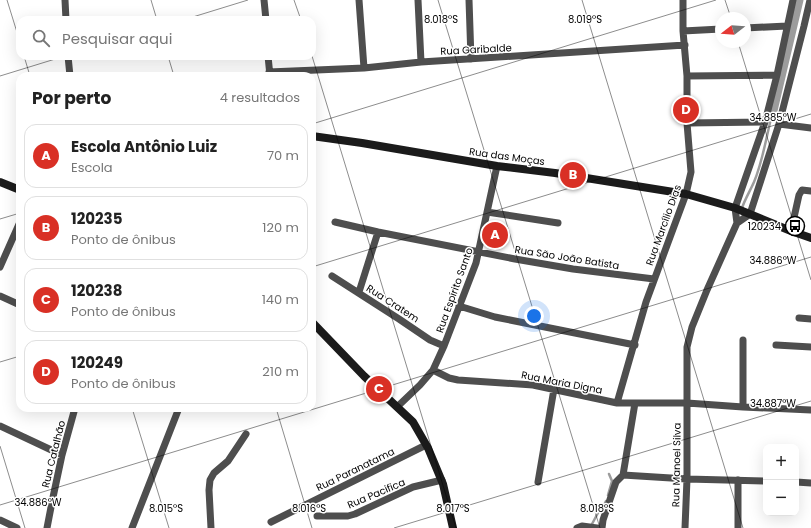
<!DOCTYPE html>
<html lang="pt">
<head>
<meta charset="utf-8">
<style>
	body { margin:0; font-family:Poppins,sans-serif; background:#f6f6f6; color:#222 }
	.controls { position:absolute; right:12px; bottom:12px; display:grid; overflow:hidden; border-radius:8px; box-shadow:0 4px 16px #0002 }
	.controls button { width:36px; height:36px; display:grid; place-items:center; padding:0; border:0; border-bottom:1px solid #e0e0e0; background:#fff; color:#222; font:20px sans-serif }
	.compass { position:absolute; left:715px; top:12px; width:36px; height:36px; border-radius:50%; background:#fff; box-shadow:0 4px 16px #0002; rotate:253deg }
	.you { position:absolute; left:534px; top:316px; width:14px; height:14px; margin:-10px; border:3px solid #fff; border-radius:50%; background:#1a73e8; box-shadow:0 0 0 6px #1a73e833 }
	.badge { display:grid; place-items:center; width:26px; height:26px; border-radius:50%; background:#d93025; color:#fff; font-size:13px; font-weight:700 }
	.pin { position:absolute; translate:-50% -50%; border:2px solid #fff; box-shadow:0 1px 4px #0006 }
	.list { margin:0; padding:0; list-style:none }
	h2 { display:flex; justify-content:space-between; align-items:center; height:52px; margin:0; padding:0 16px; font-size:17px }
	h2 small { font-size:13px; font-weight:400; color:#767676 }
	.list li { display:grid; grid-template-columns:26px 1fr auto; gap:12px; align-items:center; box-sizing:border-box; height:64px; margin:0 8px 8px; padding:0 8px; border:1px solid #e0e0e0; border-radius:12px }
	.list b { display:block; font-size:15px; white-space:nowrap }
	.list p { margin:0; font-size:13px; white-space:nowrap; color:#767676 }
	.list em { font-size:13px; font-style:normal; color:#767676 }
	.icon { flex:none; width:22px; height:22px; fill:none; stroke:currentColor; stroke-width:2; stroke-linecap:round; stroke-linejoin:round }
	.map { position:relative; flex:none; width:811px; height:528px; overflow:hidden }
	.search { position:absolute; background:#fff; box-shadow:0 4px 16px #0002; left:16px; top:16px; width:300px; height:44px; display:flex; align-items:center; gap:10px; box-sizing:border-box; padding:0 14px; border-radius:12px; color:#767676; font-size:15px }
	.panel { position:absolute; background:#fff; box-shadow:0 4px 16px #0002; left:16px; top:72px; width:300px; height:340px; border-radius:12px }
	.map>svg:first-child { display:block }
</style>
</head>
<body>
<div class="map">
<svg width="811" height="528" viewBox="0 0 811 528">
	<rect width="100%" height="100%" fill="#fff"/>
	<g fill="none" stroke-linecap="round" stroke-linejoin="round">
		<path stroke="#9c9c9c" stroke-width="2.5" d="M742,208c3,-9 8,-17 12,-26 9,-21 12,-45 18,-67
			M608,495l4,-14 -3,-7
			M592,524l7,-13 4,-4 3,-6"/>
		<path stroke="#9c9c9c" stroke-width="9" d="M772,115l27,-115"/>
		<path stroke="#4e4e4e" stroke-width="7" d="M65,0l1,20
			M264,0l2,20
			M359,0l5,68
			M418,0l3,62
			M469,0l2,59
			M745,28l42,-2
			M683,31l38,-2
			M68,56l2,20
			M268,56l2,20
			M269,72l95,-4 57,-6 264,-17
			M687,76l90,-1
			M687,123l78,-1
			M779,124l32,4
			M487,212l71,11
			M335,222l43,10 137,27 58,10 81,10
			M737,223l-2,-15 30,-86 12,-47 16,-75
			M791,231l8,-36 3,-5 9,1
			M0,267l20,-45
			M332,276l67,43 31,21 14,6
			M359,292l19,-60
			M0,296l20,9
			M459,306l36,11 140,28
			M799,318l12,1
			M743,340v67
			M776,345l35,2
			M433,370l16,8 9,2 75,5 84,18h70l56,4 68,3
			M617,403l29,-101 40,-108 5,-22 -4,-49v-47l-4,-45v-31
			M397,407l23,-22 13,-15 11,-24 32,-83 21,-97
			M0,426l62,29
			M623,475l64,4 79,2
			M623,475l12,-72
			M738,480v48
			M538,482l16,-93
			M796,482l15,1
			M317,516h31l7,-2 58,-27 29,-7
			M0,520l17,8
			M271,522l155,-77
			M47,528l5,-26 10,-47 13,-47
			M132,528l47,-120
			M211,528l-2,-38 1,-10 4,-7 14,-12 18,-27
			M577,528l5,-2 15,2
			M602,528l1,-8 13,-38 7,-7
			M685,528l2,-49v-132l5,-20 15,-37 30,-67 13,-9 29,-90 25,-98 6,-26"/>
		<path stroke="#1b1b1b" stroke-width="8" d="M312,136l50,7 135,23 58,7 131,21 49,14 56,23 20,7
			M0,182l20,8
			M312,322l52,54 49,46 15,26 15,36 10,44"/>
	</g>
	<path fill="none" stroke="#000" stroke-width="1" stroke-opacity="0.45" d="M7,0l13,42M151,0l6,20M294,0l7,20M438,0l162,528M582,0l161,528M725,0l6,18M183,20l65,-20M738,42l73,238M24,56l6,20M168,56l6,20M312,56l144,472M0,76l65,-20M312,124l404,-124M0,219l20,-6M312,267l499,-153M0,362l20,-6M132,408l37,120M276,408l36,120M0,446l25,82M0,505l811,-248M394,528l417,-127"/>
	<defs>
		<g id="bus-ring" transform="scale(1)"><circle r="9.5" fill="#fff" stroke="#000" stroke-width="1.5"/><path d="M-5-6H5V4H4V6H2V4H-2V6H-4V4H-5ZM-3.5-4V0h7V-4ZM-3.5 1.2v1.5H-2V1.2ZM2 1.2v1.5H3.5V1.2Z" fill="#000"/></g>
	</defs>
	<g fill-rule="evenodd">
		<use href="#bus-ring" x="795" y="226"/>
	</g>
	<g text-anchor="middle" stroke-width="3" stroke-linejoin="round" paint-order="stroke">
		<g font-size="10" fill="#000" stroke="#fff">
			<text transform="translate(476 49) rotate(-3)" y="4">Rua Garibalde</text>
			<text transform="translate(507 156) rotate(8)" y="4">Rua das Moças</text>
			<text transform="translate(663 225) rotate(-70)" y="4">Rua Marcílio Dias</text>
			<text transform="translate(567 257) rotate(9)" y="4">Rua São João Batista</text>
			<text transform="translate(454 290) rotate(-70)" y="4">Rua Espírito Santo</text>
			<text transform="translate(393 303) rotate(33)" y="4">Rua Cratem</text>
			<text transform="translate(562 382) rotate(11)" y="4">Rua Maria Digna</text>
			<text transform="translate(53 454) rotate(-76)" y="4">Rua Catalhão</text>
			<text transform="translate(676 465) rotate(-89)" y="4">Rua Manoel Silva</text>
			<text transform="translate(355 469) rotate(-26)" y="4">Rua Paranatama</text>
			<text transform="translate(376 493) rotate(-23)" y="4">Rua Pacifica</text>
		</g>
		<g font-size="10" fill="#000" stroke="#fff" text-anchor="end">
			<text x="781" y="230">120234</text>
		</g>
	</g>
	<g font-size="10" text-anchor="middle" fill="#000" stroke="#fff" stroke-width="3" stroke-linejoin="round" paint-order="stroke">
		<text x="441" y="23">8.018°S</text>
		<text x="585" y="23">8.019°S</text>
		<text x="773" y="121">34.885°W</text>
		<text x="773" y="264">34.886°W</text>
		<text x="773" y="407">34.887°W</text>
		<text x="38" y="506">34.886°W</text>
		<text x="166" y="512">8.015°S</text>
		<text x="309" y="512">8.016°S</text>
		<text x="453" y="512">8.017°S</text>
		<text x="597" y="512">8.018°S</text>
	</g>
</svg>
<div class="controls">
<button>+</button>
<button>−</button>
</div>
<svg class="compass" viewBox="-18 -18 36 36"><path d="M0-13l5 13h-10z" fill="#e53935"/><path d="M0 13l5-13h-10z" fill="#767676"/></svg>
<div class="you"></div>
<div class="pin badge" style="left:495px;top:235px">A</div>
<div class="pin badge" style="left:573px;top:175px">B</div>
<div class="pin badge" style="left:379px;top:389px">C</div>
<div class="pin badge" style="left:686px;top:110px">D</div>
<div class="search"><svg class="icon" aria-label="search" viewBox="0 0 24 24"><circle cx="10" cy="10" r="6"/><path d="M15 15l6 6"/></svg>Pesquisar aqui</div>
<section class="panel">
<h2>Por perto<small>4 resultados</small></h2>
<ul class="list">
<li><span class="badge">A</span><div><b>Escola Antônio Luiz</b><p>Escola</p></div><em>70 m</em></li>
<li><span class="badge">B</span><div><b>120235</b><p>Ponto de ônibus</p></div><em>120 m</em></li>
<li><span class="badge">C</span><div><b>120238</b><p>Ponto de ônibus</p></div><em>140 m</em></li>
<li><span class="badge">D</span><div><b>120249</b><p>Ponto de ônibus</p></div><em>210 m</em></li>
</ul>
</section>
</div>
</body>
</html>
